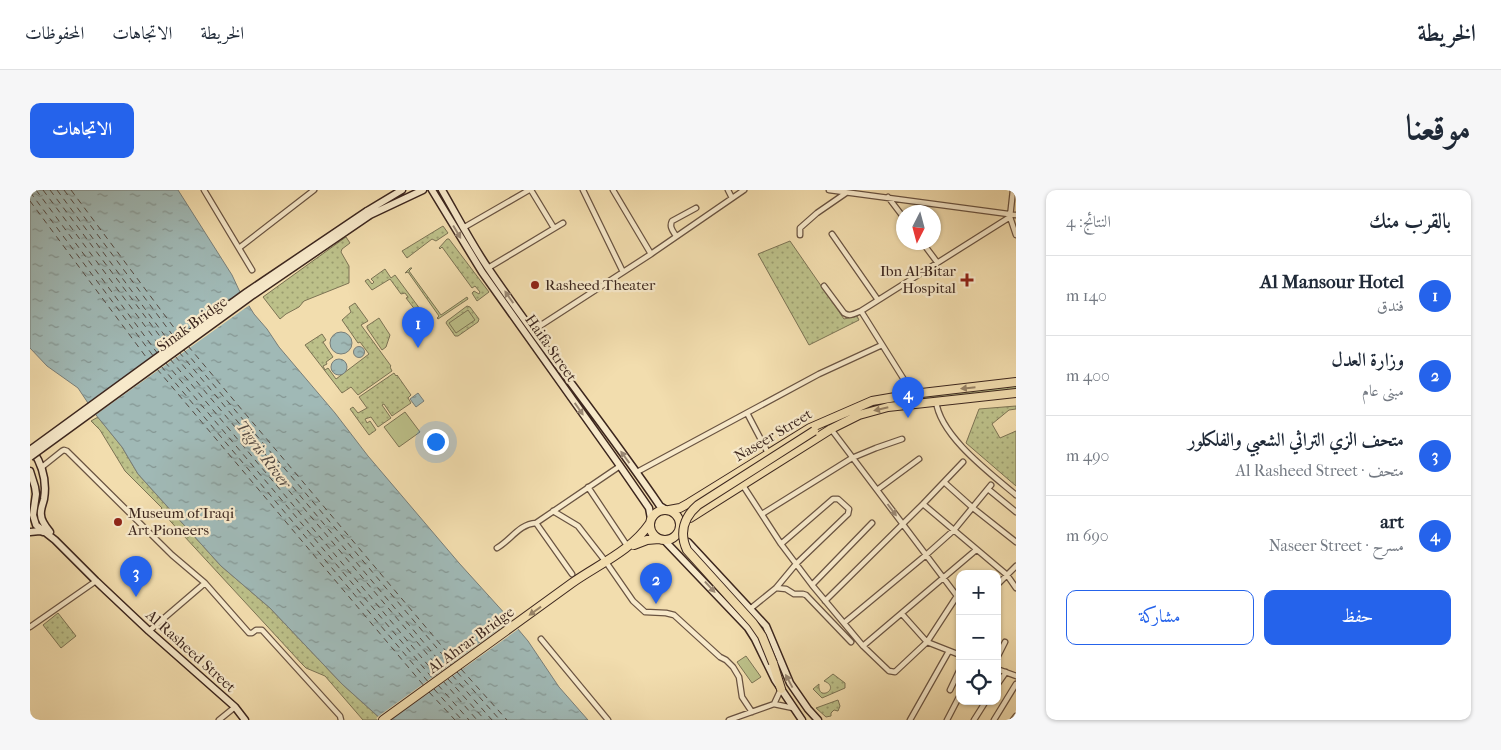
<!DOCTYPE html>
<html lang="ar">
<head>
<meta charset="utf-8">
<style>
	body { margin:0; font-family:"IM FELL French Canon",Amiri,serif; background:#f6f6f7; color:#1f2937; direction:rtl }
	.controls { position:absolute; right:15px; bottom:15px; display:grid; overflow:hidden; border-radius:10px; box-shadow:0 1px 4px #0004 }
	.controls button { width:45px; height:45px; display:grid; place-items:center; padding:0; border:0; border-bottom:1px solid #e0e1e3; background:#fff; color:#1f2937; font:25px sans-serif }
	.compass { position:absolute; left:866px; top:15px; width:45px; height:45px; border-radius:50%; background:#fff; box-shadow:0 1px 4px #0004; rotate:186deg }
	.you { position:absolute; left:405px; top:251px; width:18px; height:18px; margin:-12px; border:4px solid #fff; border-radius:50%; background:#1a73e8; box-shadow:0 0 0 8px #1a73e833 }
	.badge { display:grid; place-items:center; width:32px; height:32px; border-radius:50%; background:#2563eb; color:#fff; font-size:16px; font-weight:700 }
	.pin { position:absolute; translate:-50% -41px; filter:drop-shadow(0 1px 2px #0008) }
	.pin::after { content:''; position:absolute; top:26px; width:18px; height:15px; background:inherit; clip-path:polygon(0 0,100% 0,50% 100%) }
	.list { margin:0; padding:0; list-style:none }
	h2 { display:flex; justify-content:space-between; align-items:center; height:65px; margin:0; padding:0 20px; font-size:21px }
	h2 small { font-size:16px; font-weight:400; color:#747a83 }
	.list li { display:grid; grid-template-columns:32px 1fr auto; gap:15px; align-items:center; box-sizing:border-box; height:80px; padding:0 20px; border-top:1px solid #e0e1e3 }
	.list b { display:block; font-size:19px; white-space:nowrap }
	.list p { margin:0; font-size:16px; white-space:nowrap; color:#747a83 }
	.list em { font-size:16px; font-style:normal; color:#747a83 }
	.actions { display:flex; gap:10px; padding:15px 20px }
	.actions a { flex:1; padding:11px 0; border:1px solid #2563eb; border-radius:10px; text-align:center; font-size:18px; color:#2563eb }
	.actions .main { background:#2563eb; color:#fff }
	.icon { flex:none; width:28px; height:28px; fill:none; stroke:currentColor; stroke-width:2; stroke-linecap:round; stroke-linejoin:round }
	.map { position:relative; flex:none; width:986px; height:530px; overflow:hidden; direction:ltr; border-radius:10px }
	header { display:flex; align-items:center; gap:30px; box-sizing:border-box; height:70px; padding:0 25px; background:#fff; border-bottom:1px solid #e0e1e3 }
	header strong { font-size:24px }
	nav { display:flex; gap:28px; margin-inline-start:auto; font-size:18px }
	.intro { display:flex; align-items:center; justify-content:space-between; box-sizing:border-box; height:120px; padding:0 30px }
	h1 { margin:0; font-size:35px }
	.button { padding:12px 22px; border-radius:10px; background:#2563eb; color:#fff; font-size:18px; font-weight:700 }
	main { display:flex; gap:30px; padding:0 30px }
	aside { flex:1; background:#fff; border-radius:10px; box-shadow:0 1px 4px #0004 }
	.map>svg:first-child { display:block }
</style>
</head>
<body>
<header>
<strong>الخريطة</strong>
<nav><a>الخريطة</a><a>الاتجاهات</a><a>المحفوظات</a></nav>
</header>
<div class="intro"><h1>موقعنا</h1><a class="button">الاتجاهات</a></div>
<main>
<aside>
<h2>بالقرب منك<small>النتائج: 4</small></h2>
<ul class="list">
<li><span class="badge">1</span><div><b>Al Mansour Hotel</b><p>فندق</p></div><em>140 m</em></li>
<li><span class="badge">2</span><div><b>وزارة العدل</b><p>مبنى عام</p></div><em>400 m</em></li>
<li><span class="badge">3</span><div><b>متحف الزي التراثي الشعبي والفلكلور</b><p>متحف · Al Rasheed Street</p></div><em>490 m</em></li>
<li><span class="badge">4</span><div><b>art</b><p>مسرح · Naseer Street</p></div><em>690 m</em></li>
</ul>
<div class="actions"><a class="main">حفظ</a><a>مشاركة</a></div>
</aside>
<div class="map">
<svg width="986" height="530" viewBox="0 0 986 530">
	<defs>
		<pattern id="grass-dots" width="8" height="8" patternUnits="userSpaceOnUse" patternTransform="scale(1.25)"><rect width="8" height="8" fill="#bcc089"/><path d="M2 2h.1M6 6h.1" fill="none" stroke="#9a9c6f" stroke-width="1.8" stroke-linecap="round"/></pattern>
		<pattern id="water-ripples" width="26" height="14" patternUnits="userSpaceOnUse" patternTransform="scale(1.25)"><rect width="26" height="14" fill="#a0b9b6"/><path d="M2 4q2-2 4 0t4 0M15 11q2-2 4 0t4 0" fill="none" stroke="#849693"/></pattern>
	</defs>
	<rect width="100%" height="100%" fill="#f2ddae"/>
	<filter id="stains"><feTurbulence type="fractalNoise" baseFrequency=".004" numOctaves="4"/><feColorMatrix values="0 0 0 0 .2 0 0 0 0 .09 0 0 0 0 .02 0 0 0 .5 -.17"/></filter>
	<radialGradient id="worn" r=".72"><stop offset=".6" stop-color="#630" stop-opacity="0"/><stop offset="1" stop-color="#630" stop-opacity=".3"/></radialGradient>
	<path fill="url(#grass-dots)" stroke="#7c7354" d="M413,36l5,7 -12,8 -4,-2 -25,19 -5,-7z
		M316,47l4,6 -8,6 -1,3 8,14v17l-45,18 -5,6 -13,7 -6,5 -17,-22z
		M417,49h2l40,53 -12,9 -5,-8 2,-2 5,3 1,-2 -5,-6 -3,2 -30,-41 -2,2 -1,-1z
		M760,51l54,78 13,-3 2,4 -50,25 -51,-91z
		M380,78h2l-3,3 32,44 26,-18 1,2 -30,20 -1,-1 2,-2 -31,-44 -3,1z
		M355,79l6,9 4,-3 25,34 -4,2 -10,-13 2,-1 -3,-4 -4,1 -11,-15 -18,11 -7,-9 3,-2 4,5 2,-2 -3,-3z
		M325,113l13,18 -7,4 30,41 -1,1 2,4 -34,24 -7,-8 -9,6 -37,-48 17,-11 4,6 -3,2 10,15 -7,5 1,2 -4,2 2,4 3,-2 8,11 33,-25 -9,-12 -2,1 -16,-23 9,-8 -2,-5z
		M437,116l3,1 9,12 -1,3 -20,14h-3l-9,-13 1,-2z
		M349,128l11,17 -4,12 -4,3 -15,-22v-2z
		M364,183l2,3 1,-1 14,20 -3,3 3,5 -19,13 -8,-12 -2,1 9,13 -13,9 -7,-10 -6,2 2,4 3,-2 6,9 -7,5 -19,-26 3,-2 5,6 9,-5 -8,-11z
		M986,196v4l-124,13v-2l1,-2z
		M986,216v3l-7,1 -17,14 8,14 16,-7v55l-50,-43 13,-34z
		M68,227l24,30 16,27 83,92 49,42 72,76 40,36h-19l-38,-44 -19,-8 -4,-4 -142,-154 2,-2 -37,-37 -25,-41 -9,-9z
		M28,423l18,23 -15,12 -18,-23z
		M803,484l12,9v5l-23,10 -9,-9 6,-5c-2,19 23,4 5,-3z
		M808,510l2,6 -2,5 -4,-1 -3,3v3l-5,1 -10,-9z"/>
	<path fill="#bcc089" stroke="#7c7354" d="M438,120l7,10 -19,13 -7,-10z
		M375,222l15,20 -21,15 -15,-20z
		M716,466l15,21 -9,6 -15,-21z"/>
	<path fill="url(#water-ripples)" stroke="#787e79" d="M0,0h148l54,85 7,15 15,24 13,15 12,18 56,66 33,43 91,107 48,53 21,25 31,46 29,33h-206l-40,-36 -72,-76 -49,-42 -83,-92 -16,-27 -26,-32 -18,-27 -31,-22 -17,-18z
		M300 153a11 11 0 1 1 22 0a11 11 0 1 1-22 0Z
		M323.5 162a5.5 5.5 0 1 1 11 0a5.5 5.5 0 1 1-11 0Z
		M301 177a8 8 0 1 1 16 0a8 8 0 1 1-16 0Z
		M388,203l6,8 -8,6 -6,-8z"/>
	<path fill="#f2ddae" d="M214,102l7,12 -157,112 -7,-11z
		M483,429l7,9 -129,92h-13l-2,-2z"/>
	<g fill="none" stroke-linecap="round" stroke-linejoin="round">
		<path stroke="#554b44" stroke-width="1" stroke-dasharray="6 5" stroke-linecap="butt" d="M6,0l122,164
			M13,0l120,160
			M20,0l118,157
			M27,0l114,154
			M34,0l113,151
			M41,0l110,147
			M0,2l124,165
			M0,11l119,160
			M158,156l269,318
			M154,160l269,317
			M149,162l268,318
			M145,166l269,318
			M140,169l268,318
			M135,172l269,318
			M131,176l269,318
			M127,179l268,318
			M431,479l46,51
			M427,482l43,48
			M422,485l40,45
			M418,489l37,41
			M413,491l34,39
			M408,495l31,35
			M404,499l28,31
			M399,502l26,28"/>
		<g stroke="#6a5442" stroke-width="7">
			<path id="street" d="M174,0l48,80
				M501,0l23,38
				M553,0l40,82
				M583,0l38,64
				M698,0l4,8
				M799,0l187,25
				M983,0l-3,27 6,18
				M858,7l16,21
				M433,38l66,-38
				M802,44l46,66
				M770,45v-7l17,-15 29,-20
				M646,46c-3,-5 -7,-9 -4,-15l24,-13
				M892,52l15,20
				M209,58l75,-58
				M458,78l75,-45
				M794,96l20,27c6,4 10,1 17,-2l149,-94
				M831,121l52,83
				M502,141l119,-77 93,-64
				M906,211c4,35 54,72 80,94
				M717,223l21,40
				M801,239l126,167 3,1
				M12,277l20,-16 2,-1 3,1 105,104 33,28 44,50h3l4,-3h6l78,86 1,4
				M607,282l182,-98 63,-29
				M914,292l29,26 43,34
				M712,294l39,60 31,41 51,61 26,25 6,1 32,-30 30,-46
				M558,297l40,60
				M958,299l28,23
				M847,300l42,-31
				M893,314l84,71 9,13
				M523,321l25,15 28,36 27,39 12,11 21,1 8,2 46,42 6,3 7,7 6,10 3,20 10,15
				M732,324l90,-56 24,-10 26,-9
				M506,333l36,51
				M467,358c14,-8 22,-24 39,-25l84,-57
				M782,395l60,-62
				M967,395l19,-19
				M746,398l10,1 8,5h9l3,1 45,47
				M795,411l98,-97 40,-42
				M720,419l26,-21 20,-24 52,-50 1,-5 -11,-10h-5l-52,45
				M872,424l25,28 33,13
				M814,433l82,-68 28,-25 37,-45
				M0,437l66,-46
				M119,441l56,-48
				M511,449l67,81
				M833,456l113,-96
				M967,468l8,-16
				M967,479l19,7
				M967,495l9,-13
				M920,500l10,-21
				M744,514l7,-15
				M189,530l16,-13
				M699,530l45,-16 19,4
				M880,530l39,-69
				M917,530l13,-25
				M944,530l12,-19
				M964,530l22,-36
				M983,530l3,-4"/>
		</g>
		<g stroke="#3c261e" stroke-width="9">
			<path id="secondary" d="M402,0l50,82 138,194 29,42 2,11
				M412,0c15,26 29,53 46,78 55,81 117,157 172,238l5,3
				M337,21l35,-21
				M340,25l53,-25
				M3,261c10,15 14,30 11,48 -1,5 -4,11 -3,16 0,6 5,12 9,17
				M0,281l5,16 1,7 -3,21 3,10 19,15 41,41 53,50 86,76 10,13
				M0,342l10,-1 3,1
				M634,350l84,88 7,11 20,41 27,40
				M658,352l78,84 24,57 18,26 10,11"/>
		</g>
		<g stroke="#3c261e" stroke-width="10">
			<path id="primary" d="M620 335a15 15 0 1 1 30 0a15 15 0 1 1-30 0Z
				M639,320l11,-2 9,-5 121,-75 62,-27 41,-7 103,-12
				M660,328l141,-89 28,-14 29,-8 128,-14
				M604,355l13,-5 12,-1
				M743,473l8,26
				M353,530c63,-45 126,-91 189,-137 27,-19 59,-32 78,-60"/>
		</g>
		<use href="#street" stroke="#f7e9ca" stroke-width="4.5"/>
		<use href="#secondary" stroke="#f7e9ca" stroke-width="6"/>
		<use href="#primary" stroke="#f2ddae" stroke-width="8"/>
		<g stroke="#3c261e" stroke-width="9" stroke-linecap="butt">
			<path id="secondary-bridge" d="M0,260l217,-158 120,-81
				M0,267l220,-160 120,-82"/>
		</g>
		<g stroke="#3c261e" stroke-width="10" stroke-linecap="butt">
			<path id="primary-bridge" d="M743,473l-11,-27 -9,-13 -66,-73c-8,-17 -3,-33 11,-45l116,-74"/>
		</g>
		<use href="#secondary-bridge" stroke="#f7e9ca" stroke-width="6"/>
		<use href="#primary-bridge" stroke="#f2ddae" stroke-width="8"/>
	</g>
	<defs><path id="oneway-solid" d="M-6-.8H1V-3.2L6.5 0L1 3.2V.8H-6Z" transform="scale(1.25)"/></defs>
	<g fill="#9a8874">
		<use href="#oneway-solid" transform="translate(427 42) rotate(59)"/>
		<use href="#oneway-solid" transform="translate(479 107) rotate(-125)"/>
		<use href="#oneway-solid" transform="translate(549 219) rotate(55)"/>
		<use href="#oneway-solid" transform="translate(595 267) rotate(-126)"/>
		<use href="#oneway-solid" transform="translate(862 320) rotate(53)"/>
		<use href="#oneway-solid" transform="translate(680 397) rotate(47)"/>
		<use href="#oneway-solid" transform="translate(759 491) rotate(-118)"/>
	</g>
	<g fill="#978266">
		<use href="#oneway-solid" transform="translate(938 198) rotate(174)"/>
		<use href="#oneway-solid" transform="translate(851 219) rotate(167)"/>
		<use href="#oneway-solid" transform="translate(505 421) rotate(144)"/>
	</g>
	<g fill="#8f2418" stroke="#f7e9ca" stroke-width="2">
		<path d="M934.5 82.5h5v5h5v5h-5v5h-5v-5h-5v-5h5z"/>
		<circle cx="505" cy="95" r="5"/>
		<circle cx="88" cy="332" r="5"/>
	</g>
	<g text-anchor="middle" stroke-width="4.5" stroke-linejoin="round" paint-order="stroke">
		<g font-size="15" fill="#3c261e" stroke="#f7e9ca" text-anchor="start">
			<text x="926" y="86" text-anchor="end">Ibn Al-Bitar<tspan x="926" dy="17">Hospital</tspan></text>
			<text x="515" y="100">Rasheed Theater</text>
			<text x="98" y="328">Museum of Iraqi<tspan x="98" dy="17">Art Pioneers</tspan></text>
		</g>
		<g font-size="15" fill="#3c261e" stroke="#f7e9ca">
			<text transform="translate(162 134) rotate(-36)" y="5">Sinak Bridge</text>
			<text transform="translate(521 158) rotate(55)" y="5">Haifa Street</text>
			<text transform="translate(743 245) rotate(-31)" y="5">Naseer Street</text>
			<text transform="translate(441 450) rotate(-36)" y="5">Al Ahrar Bridge</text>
			<text transform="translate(161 461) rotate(42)" y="5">Al Rasheed Street</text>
		</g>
		<g font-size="16" font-style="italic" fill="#554b44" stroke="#f7e9ca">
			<text transform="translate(234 264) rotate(53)" y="6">Tigris River</text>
		</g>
	</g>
	<rect width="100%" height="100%" filter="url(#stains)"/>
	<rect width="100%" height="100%" fill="url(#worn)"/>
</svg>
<div class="controls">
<button>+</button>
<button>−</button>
<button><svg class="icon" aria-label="locate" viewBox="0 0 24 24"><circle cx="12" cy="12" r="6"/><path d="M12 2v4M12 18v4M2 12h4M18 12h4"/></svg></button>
</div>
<svg class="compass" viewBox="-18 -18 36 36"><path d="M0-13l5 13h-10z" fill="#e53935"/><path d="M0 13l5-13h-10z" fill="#747a83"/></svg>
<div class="you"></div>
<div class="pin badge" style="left:388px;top:158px">1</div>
<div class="pin badge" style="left:626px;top:414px">2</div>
<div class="pin badge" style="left:106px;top:407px">3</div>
<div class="pin badge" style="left:878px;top:228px">4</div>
</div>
</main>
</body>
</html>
